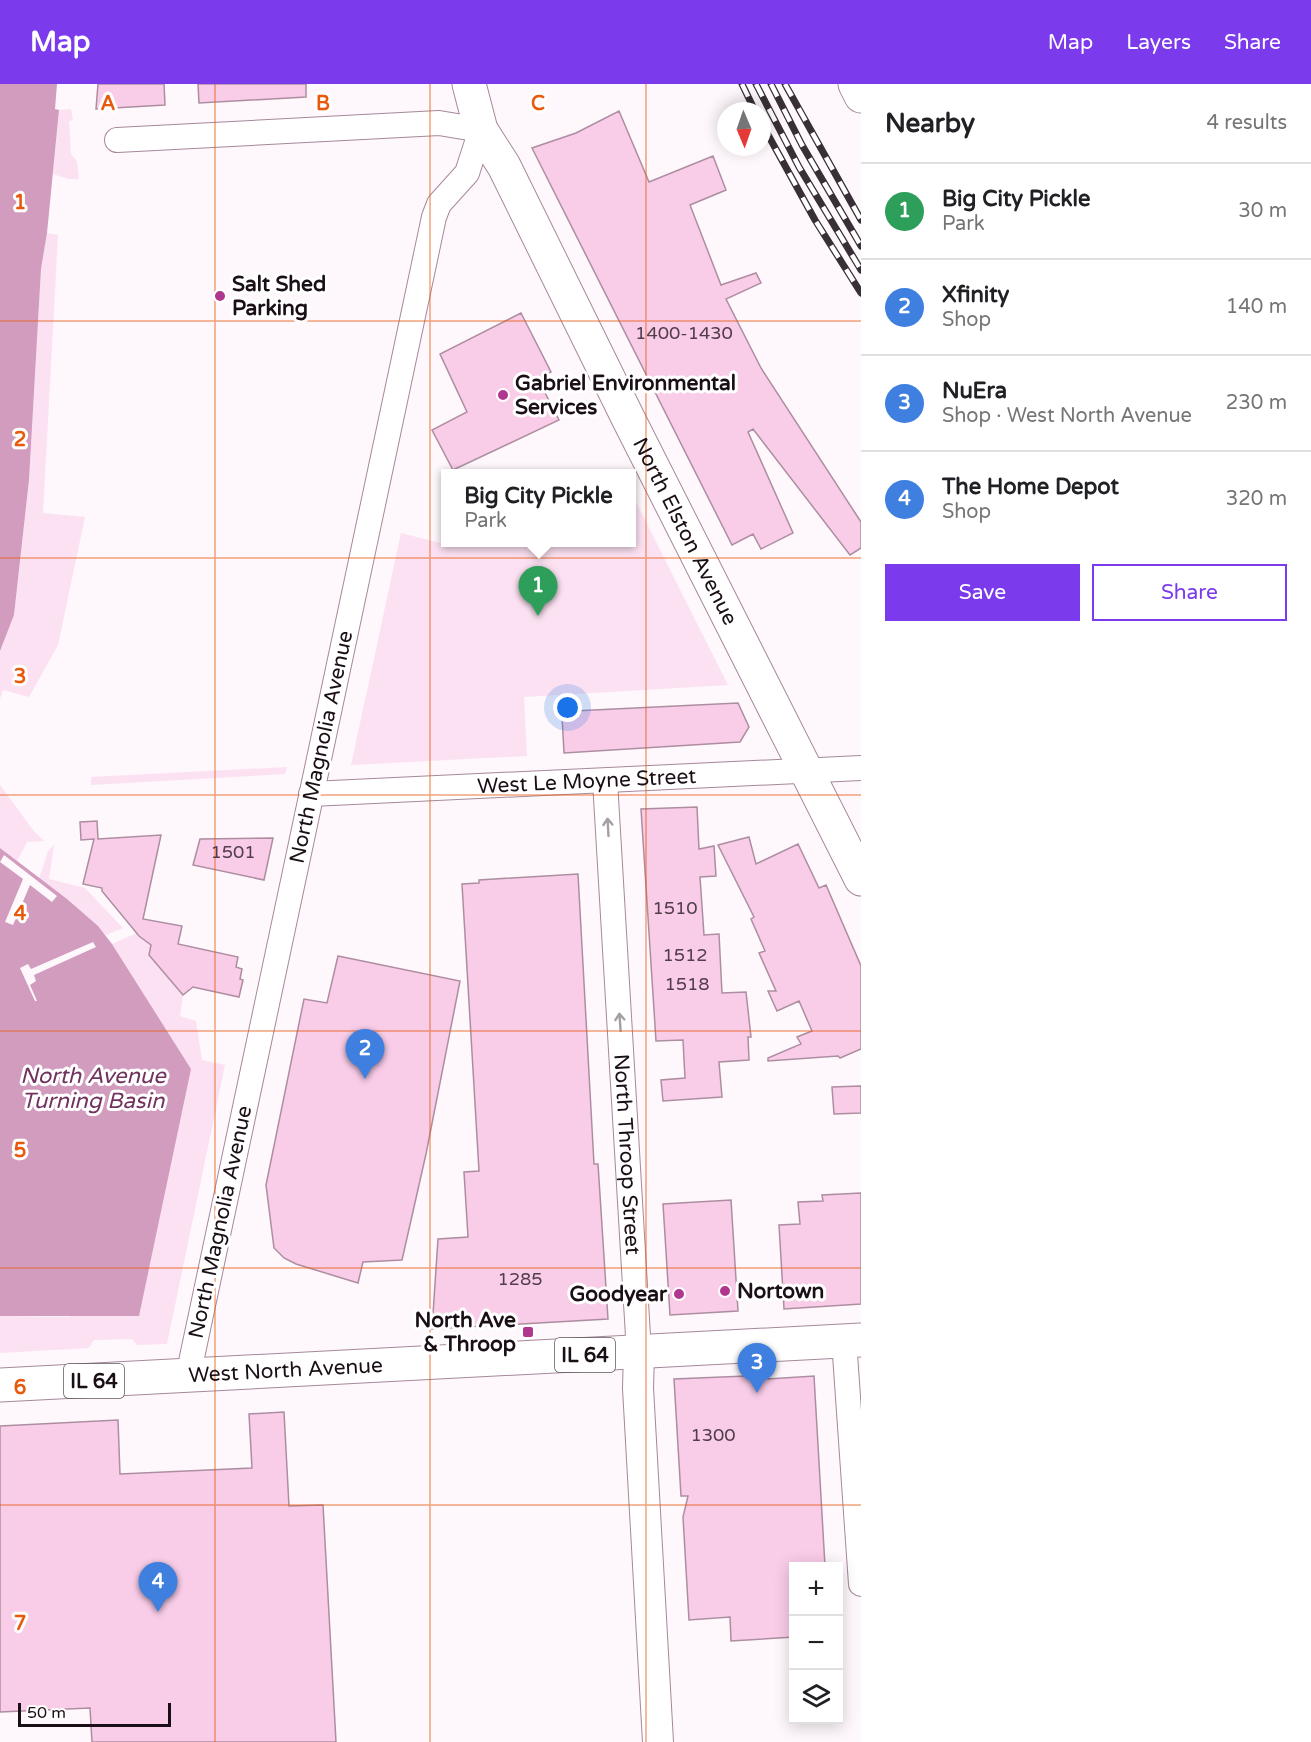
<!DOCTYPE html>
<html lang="en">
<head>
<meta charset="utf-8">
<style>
	body { margin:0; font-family:"Varela Round",sans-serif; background:#f6f6f6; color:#202124 }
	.controls { position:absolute; right:18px; bottom:18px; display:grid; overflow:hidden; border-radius:0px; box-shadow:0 3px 15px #0003 }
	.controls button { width:54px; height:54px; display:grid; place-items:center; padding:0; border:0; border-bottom:2px solid #e0e0e0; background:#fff; color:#202124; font:30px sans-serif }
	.compass { position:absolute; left:717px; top:18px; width:54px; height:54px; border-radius:50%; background:#fff; box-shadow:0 3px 15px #0003; rotate:178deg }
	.scale { position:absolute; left:18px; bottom:15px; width:153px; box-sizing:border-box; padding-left:6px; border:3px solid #1a0f16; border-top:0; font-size:16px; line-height:21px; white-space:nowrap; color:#1a0f16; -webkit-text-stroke:4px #fff; paint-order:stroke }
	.you { position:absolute; left:568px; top:624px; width:21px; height:21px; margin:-15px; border:4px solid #fff; border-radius:50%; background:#1a73e8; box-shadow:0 0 0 9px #1a73e833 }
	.badge { display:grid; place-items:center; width:39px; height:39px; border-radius:50%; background:#7c3aed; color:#fff; font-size:20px; font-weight:700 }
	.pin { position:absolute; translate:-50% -50px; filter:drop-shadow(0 2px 3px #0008) }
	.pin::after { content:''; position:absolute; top:32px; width:21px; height:18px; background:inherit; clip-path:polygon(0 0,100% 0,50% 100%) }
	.popup { position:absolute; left:441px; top:385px; width:195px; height:78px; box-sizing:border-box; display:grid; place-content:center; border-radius:0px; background:#fff; filter:drop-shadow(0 2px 4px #0005); font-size:20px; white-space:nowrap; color:#757577 }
	.popup b { font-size:22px; color:#202124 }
	.popup::after { content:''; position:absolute; left:50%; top:100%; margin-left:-12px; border:12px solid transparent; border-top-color:#fff }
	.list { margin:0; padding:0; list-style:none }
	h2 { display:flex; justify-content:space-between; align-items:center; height:78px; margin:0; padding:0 24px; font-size:26px }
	h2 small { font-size:20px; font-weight:400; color:#757577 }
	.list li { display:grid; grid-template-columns:39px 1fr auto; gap:18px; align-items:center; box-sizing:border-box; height:96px; padding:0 24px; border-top:2px solid #e0e0e0 }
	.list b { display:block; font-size:22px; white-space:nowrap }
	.list p { margin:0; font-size:20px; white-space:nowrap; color:#757577 }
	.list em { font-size:20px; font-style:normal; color:#757577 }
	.actions { display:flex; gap:12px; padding:18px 24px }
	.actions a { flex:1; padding:14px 0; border:2px solid #7c3aed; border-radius:0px; text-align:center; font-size:21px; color:#7c3aed }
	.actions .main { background:#7c3aed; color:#fff }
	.icon { flex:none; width:33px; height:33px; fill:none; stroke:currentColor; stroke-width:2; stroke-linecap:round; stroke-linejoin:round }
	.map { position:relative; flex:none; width:861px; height:1658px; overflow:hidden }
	header { display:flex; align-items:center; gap:36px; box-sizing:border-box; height:84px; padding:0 30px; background:#7c3aed; color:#fff }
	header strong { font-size:28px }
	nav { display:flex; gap:33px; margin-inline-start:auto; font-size:21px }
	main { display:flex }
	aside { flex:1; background:#fff }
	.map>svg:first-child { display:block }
</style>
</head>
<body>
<header>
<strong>Map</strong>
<nav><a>Map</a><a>Layers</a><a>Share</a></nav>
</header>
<main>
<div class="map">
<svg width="861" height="1658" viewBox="0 0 861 1658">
	<rect width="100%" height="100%" fill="#fef7fb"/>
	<path fill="#fce1f2" d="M71,25l2,11 -4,1 2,33 6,7 2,18h-11l-15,-5 6,-64z
		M47,149l11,2 -15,278 42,4 -27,128 -29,52 -26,-7 -3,9v-48l14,-36 15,-135 12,-211z
		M631,408l97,193 -204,12 3,59 -176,9 50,-232 55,14 9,-5h166z
		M287,683l-2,7 -194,11v-8z
		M0,701l33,45 11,11 -17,1 -10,19 -17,-13z
		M54,761l-5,34 36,9 38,40 -17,7 -39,-36 -28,-20 9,-28z
		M137,849l14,12 -2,11 34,39 -3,21 16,5 6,39 23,5 -58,279 -30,1 -5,-6 -38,1 -5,8 -89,5v-37l69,1 122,-248 -79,-125z"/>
	<path fill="#d19cbe" d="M0,0h57l-2,25 4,1 -12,123 -6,36 -12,211 -15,135 -14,36z
		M0,764l67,51 31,27 14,18 79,125 -52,247h-139z"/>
	<path fill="#fef7fb" d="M4,771l53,41 -5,6 -22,-17 -17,40 -8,-3 18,-43 -23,-17z
		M93,858l3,5 -62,28 2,6 -6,4 7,16h-2l-15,-33 8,-4 3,5z"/>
	<path fill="#f9cce8" stroke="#ad8ea1" stroke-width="1.5" d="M98,0h66l1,21 -69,4z
		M198,0h108v13l-107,6z
		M619,27l30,71 64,-26 13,34 -36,15 31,80 35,-12 5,10 -35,16 35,69 100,154v26l-11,7 -97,-126 -5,3 45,101 -32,16 -8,-15 -21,11 -200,-397 44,-15z
		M521,229l30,59 -13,7 21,41 -106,50 -21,-40 35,-18 -27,-58z
		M738,619l11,24 -9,15 -176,11 -2,-37 11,-5z
		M697,723l2,42 15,-3 2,30 -16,1 4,58 15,-1 3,59 24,-1 5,45h-3l1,23 -30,2 3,35 -59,4 -2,-21 24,-2 -2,-38 -27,1 -15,-232z
		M97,737l1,18 63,-4 -18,84 39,7 -4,18 60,13 -2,10 6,2 -2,10 3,1 -4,17 -46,-10 -10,8 -34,-40 2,-10 -12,-9 -37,-45v-3l-19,-4 11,-45 -13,1 -1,-18z
		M749,753l7,27 42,-20 21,44 7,-3 35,81v83l-21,9 -2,-2 -70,5v-3l33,-14 -4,-7 15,-6 -13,-30 -22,10 -9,-20h8l-17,-38 6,-2 -14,-32 3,-2 -36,-72z
		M273,754l-9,42 -71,-15 7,-26z
		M578,790l16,290h4l10,155 -176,10 6,-90 30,-2 -4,-65 15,-1 -17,-287 17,-1v-3z
		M338,872l122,25 -34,173 -24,106 -39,2 -5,21 -62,-19 -12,-6 -10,-10 -8,-63 38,-186 23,4z
		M861,1002v27l-27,1 -2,-27z
		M861,1109v111l-77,5 -5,-84 21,-1 -2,-22 25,-1 -1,-6z
		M731,1116l7,111 -68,4 -7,-111z
		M768,1291v4l46,-3 11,190h-31v71l-63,4 -1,-24 -41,3 -6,-103 5,-21h-7l-7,-117z
		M284,1328l5,94 34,-1 13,237h-244l-2,-34 -90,4v-286l118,-6 2,54 132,-6 -3,-54z"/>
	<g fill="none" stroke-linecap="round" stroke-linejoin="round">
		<g stroke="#a6889b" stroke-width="26">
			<g id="minor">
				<path d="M117,56l322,-17 42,7 -14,43 -28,31 -5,13 -246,1159"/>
				<path id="s1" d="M605,697l34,572"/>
				<path id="s2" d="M311,710l550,-26"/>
				<path d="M844,1256l17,244"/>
			</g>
		</g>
		<g stroke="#a6889b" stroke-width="32">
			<path id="tertiary" d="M639,1269l-1,35 20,354"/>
		</g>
		<g stroke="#a6889b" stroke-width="35">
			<g id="secondary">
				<path id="s3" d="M469,0l12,46 23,36 124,252 233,461"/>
			</g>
		</g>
		<g stroke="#a6889b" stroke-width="35">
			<g id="primary">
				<path id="s4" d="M0,1301l861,-45"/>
			</g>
		</g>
		<g stroke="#a6889b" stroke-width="35">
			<path id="motorway" d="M855,0l6,12"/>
		</g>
		<use href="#minor" stroke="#fff" stroke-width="24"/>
		<use href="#tertiary" stroke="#fff" stroke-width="30"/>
		<use href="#secondary" stroke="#fff" stroke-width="33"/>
		<use href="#primary" stroke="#fff" stroke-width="33"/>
		<use href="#motorway" stroke="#fff" stroke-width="33"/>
		<g stroke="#392f36" stroke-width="7">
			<path id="rail" d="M742,0l13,27
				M756,0l43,83 62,103
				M771,0l31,61 59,101
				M785,0l76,136
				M762,40l53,96 46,73"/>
		</g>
		<use href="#rail" stroke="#fff" stroke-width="4.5" stroke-dasharray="14" stroke-linecap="butt"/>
	</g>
	<defs><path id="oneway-shaft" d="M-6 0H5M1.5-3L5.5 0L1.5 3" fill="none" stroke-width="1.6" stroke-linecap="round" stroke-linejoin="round" transform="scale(1.5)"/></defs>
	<g stroke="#a39fa2">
		<use href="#oneway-shaft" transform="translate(608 743) rotate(-93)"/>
		<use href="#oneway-shaft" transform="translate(620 938) rotate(-94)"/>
	</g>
	<path fill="none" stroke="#e8590c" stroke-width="1.5" stroke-opacity="0.55" d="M215,0v1658M430,0v1658M646,0v1658M0,237h861M0,474h861M0,711h861M0,947h861M0,1184h861M0,1421h861"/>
	<g fill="#af388e" stroke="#fff" stroke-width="2">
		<circle cx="220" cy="212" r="6"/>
		<circle cx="503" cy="311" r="6"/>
		<circle cx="725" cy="1207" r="6"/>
		<circle cx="679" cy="1210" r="6"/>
		<rect x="522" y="1242" width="12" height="12" rx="3"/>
	</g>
	<g text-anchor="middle" stroke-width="6" stroke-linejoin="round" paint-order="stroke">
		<g font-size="18" fill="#523e4a">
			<text x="684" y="255">1400-1430</text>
			<text x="233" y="774">1501</text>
			<text x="675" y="830">1510</text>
			<text x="685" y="877">1512</text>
			<text x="687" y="906">1518</text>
			<text x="520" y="1201">1285</text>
			<text x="713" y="1357">1300</text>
		</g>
		<g fill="#fff" stroke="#5f575c" stroke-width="1.5">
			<rect x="555" y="1254" width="60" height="34" rx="4.5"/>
			<rect x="64" y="1280" width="60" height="34" rx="4.5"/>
		</g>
		<g font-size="20" font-weight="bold" fill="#1a0f16">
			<text x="585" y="1278">IL 64</text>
			<text x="94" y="1304">IL 64</text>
		</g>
		<g font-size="21" font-weight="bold" fill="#1a0f16" stroke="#fff" text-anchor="start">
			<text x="232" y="207">Salt Shed<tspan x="232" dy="24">Parking</tspan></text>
			<text x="515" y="306">Gabriel Environmental<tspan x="515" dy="24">Services</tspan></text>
			<text x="737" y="1214">Nortown</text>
			<text x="667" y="1217" text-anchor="end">Goodyear</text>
			<text x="516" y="1243" text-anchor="end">North Ave<tspan x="516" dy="24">&amp; Throop</tspan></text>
		</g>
		<g font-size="21" fill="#1a0f16" stroke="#fff">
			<text dy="7" stroke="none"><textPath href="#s3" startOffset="498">North Elston Avenue</textPath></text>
			<text transform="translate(321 663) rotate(-78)" y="7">North Magnolia Avenue</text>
			<text dy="7" stroke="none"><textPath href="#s2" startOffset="276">West Le Moyne Street</textPath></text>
			<text dy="7" stroke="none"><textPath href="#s1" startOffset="374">North Throop Street</textPath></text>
			<text transform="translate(220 1138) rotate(-78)" y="7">North Magnolia Avenue</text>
			<text dy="7" stroke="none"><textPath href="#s4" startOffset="286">West North Avenue</textPath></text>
		</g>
		<g font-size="22" font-style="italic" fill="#71325e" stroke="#fff">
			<text x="93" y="999">North Avenue<tspan x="93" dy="25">Turning Basin</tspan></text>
		</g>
	</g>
	<g font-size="20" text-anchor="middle" font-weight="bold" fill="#e8590c" stroke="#fff" stroke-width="6" stroke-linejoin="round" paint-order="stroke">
		<text x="108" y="26">A</text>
		<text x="323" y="26">B</text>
		<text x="538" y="26">C</text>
		<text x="20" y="125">1</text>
		<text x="20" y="362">2</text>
		<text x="20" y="599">3</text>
		<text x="20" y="836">4</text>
		<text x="20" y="1073">5</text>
		<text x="20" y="1310">6</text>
		<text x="20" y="1546">7</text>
	</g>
</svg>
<div class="controls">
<button>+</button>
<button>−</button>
<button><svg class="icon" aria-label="layers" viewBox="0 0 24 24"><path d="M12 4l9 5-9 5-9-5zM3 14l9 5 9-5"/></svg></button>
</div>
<svg class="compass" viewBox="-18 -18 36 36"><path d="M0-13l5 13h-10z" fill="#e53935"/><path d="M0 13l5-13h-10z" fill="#757577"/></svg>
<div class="scale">50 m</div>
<div class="you"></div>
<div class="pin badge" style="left:538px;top:532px;background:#2e9e5b">1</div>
<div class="popup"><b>Big City Pickle</b>Park</div>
<div class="pin badge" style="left:365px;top:995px;background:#3f7fe0">2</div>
<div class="pin badge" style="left:757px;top:1309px;background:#3f7fe0">3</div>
<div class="pin badge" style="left:158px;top:1528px;background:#3f7fe0">4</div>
</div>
<aside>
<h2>Nearby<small>4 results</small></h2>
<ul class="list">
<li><span class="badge" style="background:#2e9e5b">1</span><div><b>Big City Pickle</b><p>Park</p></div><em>30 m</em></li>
<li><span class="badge" style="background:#3f7fe0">2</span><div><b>Xfinity</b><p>Shop</p></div><em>140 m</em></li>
<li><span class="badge" style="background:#3f7fe0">3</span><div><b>NuEra</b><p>Shop · West North Avenue</p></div><em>230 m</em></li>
<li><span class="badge" style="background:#3f7fe0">4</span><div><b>The Home Depot</b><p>Shop</p></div><em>320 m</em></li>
</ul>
<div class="actions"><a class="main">Save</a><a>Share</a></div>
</aside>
</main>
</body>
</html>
